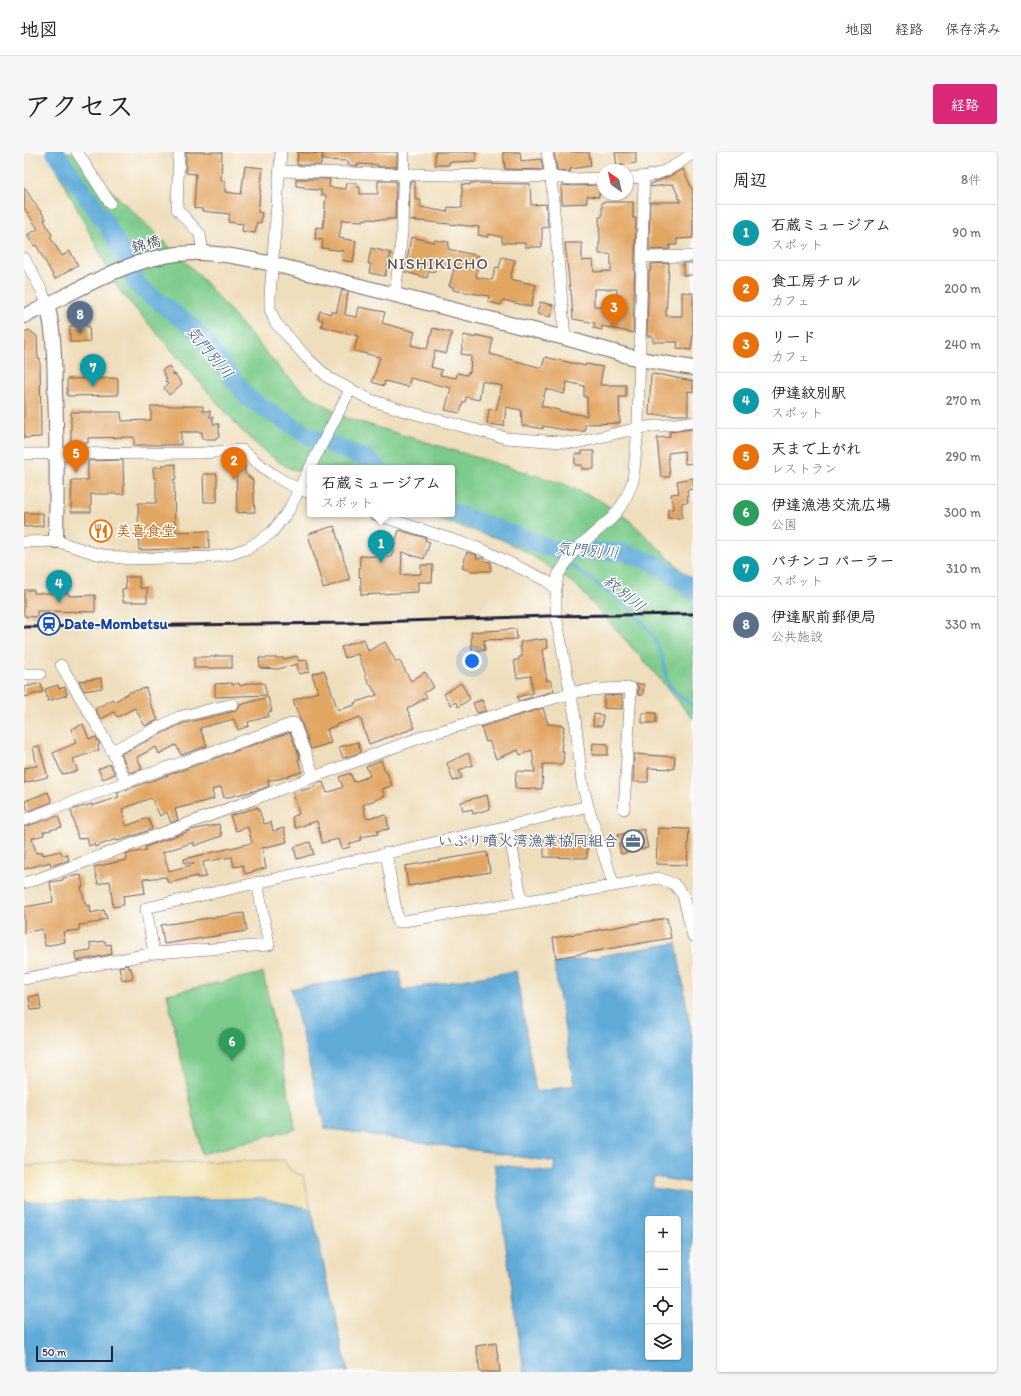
<!DOCTYPE html>
<html lang="ja">
<head>
<meta charset="utf-8">
<style>
	body { margin:0; font-family:Itim,"Klee One",sans-serif; background:#f6f6f6; color:#202124 }
	.controls { position:absolute; right:12px; bottom:12px; display:grid; overflow:hidden; border-radius:4px; box-shadow:0 1px 3px #0004 }
	.controls button { width:36px; height:36px; display:grid; place-items:center; padding:0; border:0; border-bottom:1px solid #e0e0e0; background:#fff; color:#202124; font:20px sans-serif }
	.compass { position:absolute; left:573px; top:12px; width:36px; height:36px; border-radius:50%; background:#fff; box-shadow:0 1px 3px #0004; rotate:326deg }
	.scale { position:absolute; left:12px; bottom:10px; width:77px; box-sizing:border-box; padding-left:4px; border:2px solid #22223b; border-top:0; font-size:11px; line-height:14px; white-space:nowrap; color:#22223b; -webkit-text-stroke:3px #fff; paint-order:stroke }
	.you { position:absolute; left:448px; top:509px; width:14px; height:14px; margin:-10px; border:3px solid #fff; border-radius:50%; background:#1a73e8; box-shadow:0 0 0 6px #1a73e833 }
	.badge { display:grid; place-items:center; width:26px; height:26px; border-radius:50%; background:#db2777; color:#fff; font-size:13px; font-weight:700 }
	.pin { position:absolute; translate:-50% -33px; filter:drop-shadow(0 1px 2px #0008) }
	.pin::after { content:''; position:absolute; top:21px; width:14px; height:12px; background:inherit; clip-path:polygon(0 0,100% 0,50% 100%) }
	.popup { position:absolute; left:283px; top:313px; width:148px; height:52px; box-sizing:border-box; display:grid; place-content:center; border-radius:4px; background:#fff; filter:drop-shadow(0 1px 3px #0005); font-size:13px; white-space:nowrap; color:#757577 }
	.popup b { font-size:15px; color:#202124 }
	.popup::after { content:''; position:absolute; left:50%; top:100%; margin-left:-8px; border:8px solid transparent; border-top-color:#fff }
	.list { margin:0; padding:0; list-style:none }
	h2 { display:flex; justify-content:space-between; align-items:center; height:52px; margin:0; padding:0 16px; font-size:17px }
	h2 small { font-size:13px; font-weight:400; color:#757577 }
	.list li { display:grid; grid-template-columns:26px 1fr auto; gap:12px; align-items:center; box-sizing:border-box; height:56px; padding:0 16px; border-top:1px solid #e0e0e0 }
	.list b { display:block; font-size:15px; white-space:nowrap }
	.list p { margin:0; font-size:13px; white-space:nowrap; color:#757577 }
	.list em { font-size:13px; font-style:normal; color:#757577 }
	.icon { flex:none; width:22px; height:22px; fill:none; stroke:currentColor; stroke-width:2; stroke-linecap:round; stroke-linejoin:round }
	.map { position:relative; flex:none; width:669px; height:1220px; overflow:hidden; border-radius:4px }
	header { display:flex; align-items:center; gap:24px; box-sizing:border-box; height:56px; padding:0 20px; background:#fff; border-bottom:1px solid #e0e0e0 }
	header strong { font-size:19px }
	nav { display:flex; gap:22px; margin-inline-start:auto; font-size:14px }
	.intro { display:flex; align-items:center; justify-content:space-between; box-sizing:border-box; height:96px; padding:0 24px }
	h1 { margin:0; font-size:28px }
	.button { padding:10px 18px; border-radius:4px; background:#db2777; color:#fff; font-size:14px; font-weight:700 }
	main { display:flex; gap:24px; padding:0 24px }
	aside { flex:1; background:#fff; border-radius:4px; box-shadow:0 1px 3px #0004 }
	.map>svg:first-child { display:block }
</style>
</head>
<body>
<header>
<strong>地図</strong>
<nav><a>地図</a><a>経路</a><a>保存済み</a></nav>
</header>
<div class="intro"><h1>アクセス</h1><a class="button">経路</a></div>
<main>
<div class="map">
<svg width="669" height="1220" viewBox="0 0 669 1220">
	<rect width="100%" height="100%" fill="#fff"/>
	<filter id="ink" filterUnits="userSpaceOnUse"><feTurbulence type="fractalNoise" baseFrequency=".025" numOctaves="2"/><feDisplacementMap in="SourceGraphic" scale="8" xChannelSelector="R" yChannelSelector="G"/><feConvolveMatrix kernelMatrix="1 2 1 2 8 2 1 2 1" color-interpolation-filters="sRGB"/></filter>
	<filter id="wash" filterUnits="userSpaceOnUse"><feTurbulence type="fractalNoise" baseFrequency=".012" numOctaves="4" result="noise"/><feDisplacementMap in="SourceGraphic" scale="16" xChannelSelector="R" yChannelSelector="G"/><feGaussianBlur stdDeviation="0.9" result="paint"/><feColorMatrix in="noise" values="0 0 0 0 0 0 0 0 0 0 0 0 0 0 0 0 0 1.4 0 .05"/><feComposite in="paint" operator="in"/></filter>
	<g filter="url(#wash)">
		<rect width="100%" height="100%" fill="#efdebc"/>
		<path fill="#7dcb8b" stroke="#507663" d="M24,0h23l125,120 89,102 23,21 39,23 217,66 35,16 30,20 64,61v138l-40,-48 -77,-86 -40,-27 -19,-11 -17,-8 -80,-25h32v-46h-142v8l-23,-9 -22,-15 -22,-20 -124,-142z
			M239,821l33,156 -94,25 -35,-160z"/>
		<path fill="#eeda9e" stroke="#887e6c" d="M260,1008c5,10 8,13 19,15l8,34 -50,-11 -230,4 -7,-1v-35z"/>
		<path fill="#61aad8" stroke="#42668a" fill-rule="evenodd" d="M652,791l17,100v140l-39,-6 -2,11 41,6v178h-169l-30,-208 59,8 2,-10 -230,-34 -34,-139 108,-18 3,19 114,-19 20,121 38,-7 -20,-121zM624,1067h30v138h-30z
			M237,1046l50,11 37,163h-324v-171l7,1z"/>
		<g fill="none" stroke-linecap="round" stroke-linejoin="round">
			<path stroke="#61aad8" stroke-width="3" d="M529,397l12,10
				M545,411c25,21 55,36 76,62 7,10 15,23 18,35 2,9 2,18 7,26 5,8 15,14 23,20"/>
			<path stroke="#61aad8" stroke-width="18" d="M31,0l50,70 15,26 18,38 57,43 53,69 59,37 58,23 13,10
				M428,360l101,37 68,3 32,10 33,22 7,7"/>
		</g>
		<g id="blocks">
			<path fill="#e2a664" fill-rule="evenodd" d="M162,0h36l-1,29h4v11l16,2 4,-28 18,2 -5,44 4,1 -1,10 -4,-1 -2,11 -13,-2 1,-7 -15,-2 2,-8 -28,-3v-2l-8,-1 2,-34 -10,-1z
				M274,0l24,2 -1,11h-24z
				M299,0h74v15h-19v-2l-20,-1v2l-10,-1v-4l-25,-1z
				M411,0h41v9l-27,1v3h-14z
				M479,0h17l1,9 20,-2 2,11 -38,-1z
				M530,0h35l2,14 -21,3v3l-13,-1z
				M591,0h21v11l-19,3z
				M659,17l10,22v47l-16,1v6h-7v4l-21,1 1,-48h31l-8,-18 -22,3v-3l21,-9z
				M272,27h34l-1,8 17,2 1,-6h10v4h3v7h18v-13h18l-1,38h-8v1l-20,-1 -4,1v1l-21,-1 -3,18 17,3 -3,21 -12,-2 2,-9 -21,-3 1,-8 -8,-1 1,-12 7,1 3,-33h-5v-5l-17,-1v-2l-8,-1z
				M386,29h5v19h6l-1,7 27,5 1,-5 14,1v-24l8,1v-2l60,1 1,21 15,-1 2,23 -6,1v19h-17v-4h-23v-6l-14,-3v3l-10,-2 1,-8 -70,-7z
				M537,33l12,1 28,-1v8h-2v4l-12,-1v7l-25,1z
				M0,35l15,23h1l6,9 -2,1 8,15 -2,2 12,19 8,-5 8,14 -23,14 -19,-34 -2,1 -7,-11 11,-6 -14,-21z
				M578,50h31v16h3l-3,115 -31,-7v4l-9,-2 2,-5 -22,-4 -2,-29h-1l-5,-47h17v18l11,-1 1,12 17,-1v-17h-12v-11l1,-1 -1,-25h3zM570,137h23v21l-23,-4z
				M387,85l23,5 1,-2 14,2 -1,7 31,7 -3,21 16,3 4,-13 3,1 3,-11 13,3 -5,19 26,6 -5,22 -28,-7 -2,5 -13,-3 1,-6 -36,-6v-3l-4,-1 5,-17 -18,-4 -1,7 -6,-1 -2,7 -22,-6z
				M347,96l20,5 -6,23 -16,-3 2,-9h-3z
				M645,111l-3,53h16v-24l11,1v41l-2,16 -14,-2 1,-6h-25v-6h-6l2,-65h1l1,-7z
				M659,111h10v12h-10z
				M318,138l6,2 -3,23 12,2 2,-10 26,5 -3,11 33,9 -4,13 16,4 6,-21 19,5 -6,21 -11,-3 -4,16 11,3 -2,5 16,3 1,-5 10,2 1,-3 2,1 1,-17 -10,-2 3,-19 12,3v-3l17,4 -3,15 52,14 3,-11 40,9 1,-2 17,3 -3,18h26v12h-7l1,26 -35,1v7h-15l-27,-5v3l-15,-3h-6l-1,-16 -15,-3 -2,19 -17,-2 2,-15 7,1 6,-24 -20,-5 -3,19 -13,-3 -1,5h-2l-3,11 -15,-3 6,-22 -41,-10 -2,9 -23,-6 -1,5 -12,-4 8,-25 -26,-6 4,-15 -37,-10 2,-6 -5,-1 2,-8 11,3 1,-3 4,2zM543,230l17,4v11h3v19l-28,-5v-1l-18,-4 5,-17 18,5z
				M516,150l13,3 -3,12 -13,-3z
				M46,174h19l1,16h-20z
				M5,178l8,6 1,22h2l1,79 -17,1v-106z
				M145,214l5,9 1,-1 7,10 -13,11 -5,-7 4,-4 -3,-3 2,-1 -5,-10z
				M627,222l10,1 32,6v11l-5,-1v24h-39z
				M94,226v17l-51,1v-17z
				M127,254h52v5h7v6h3v7h6v13h-3v2h-14v-7h-21v13h-47v-8l-46,1v5h-17v-31h50l1,9 29,-1z
				M669,277v34l-8,1 -1,-13 -16,2 2,24h-9l-4,-39 13,-1 -1,-5z
				M558,299h12v18h-12v-4h-7v-11h7z
				M99,308l1,34h-33v18h-20l1,-32h16v-19z
				M152,312v15h-2l1,53 34,-1v17l-70,2 -1,-47h18v-25h-2l-1,-11h9v-2z
				M212,314h9v8l8,6 2,32 -18,1z
				M179,322h14v28h-13z
				M669,326v11l-6,1 1,12 -6,1v15h-14v-9h5l-2,-15 8,-1 -2,-12z
				M0,361h19v13l-19,1z
				M310,374l16,54 -27,8 -15,-54z
				M375,378l27,8 -1,2 5,2 -6,17 -22,-7 -1,23 20,-1v-9h12l-1,17h-14v10l-57,3v-18h-2l1,-21 31,1z
				M443,400l10,3 -1,3h8l1,3 6,1v9h-19l-10,-3z
				M101,425h14l1,11h7v14h-24l-1,-13 4,-1z
				M0,438h10v3h34l1,3 26,-1v17l-58,-1v6l-13,-1z
				M492,477l1,10 -33,1 1,10 -13,1 -1,-19z
				M340,487l4,12 17,-9 11,20 3,-2 12,21 14,-9 9,15 -10,6 3,4 -20,12 8,19 -46,16 -9,-27 -24,8v1l-9,3 4,14 -20,6 -18,-49 25,-8 -6,-18 12,-4 14,40 17,-5 -1,-2 23,-8 -12,-19 1,-1 -8,-21 -13,4 -4,-11z
				M513,487v1l9,-1 2,9 -6,2 5,31 3,-1 4,11 -35,10 -2,-4 16,-4 -2,-17 -14,2 -3,-18h5v-3h3l-2,-15z
				M191,504h17v12h-38v-11h21z
				M273,504l2,5 8,-1 2,12 -10,2 -2,-10 -19,5 -18,-1 -1,-10h25l1,1z
				M77,526l1,10 -18,3 -5,-10z
				M17,531l2,9 -19,5v-10z
				M208,531v2l7,-2 1,3 10,-3h14l3,12 -52,2v-13z
				M437,531l9,16 -12,8 -2,-5 -5,3 -7,-11z
				M612,532h8l-1,11h-5v-7z
				M34,533l1,4 6,-2 2,8 -19,6 -3,-12z
				M122,536l5,17 7,15 -13,6 -10,-18 -18,9 -3,-5 -13,7 -6,-10 18,-10 1,3 16,-10z
				M598,543v14l-18,-1v-12z
				M244,545l4,14 -4,1 1,4 -21,6 1,4 -11,4 -4,-11 -34,9 7,18 -26,9 -5,-10 -17,9 -3,-7 -19,10 5,12 -12,4 -9,-19 60,-30 54,-13 3,-2 2,-4z
				M458,548l4,11 -9,2 -4,-10z
				M519,556l5,16 16,2 -3,25h3l-1,13h-20l-1,25 -27,-1 1,-17 19,1 -3,-22 -12,5 -2,-5 -22,9 -7,-18 -3,1 -5,-15z
				M618,561h14v10h-14z
				M570,562l9,1 -1,11h-9z
				M59,572l6,15 7,-2 4,7 -2,1 1,5 -26,9 5,12 -16,3 -9,-21 23,-10 -5,-14z
				M266,580l10,26 -2,1 4,13 -23,7 -11,1 1,6 -7,3 -38,9 -3,-11 -9,3 2,9 -39,10 3,11 -7,3 -4,-11 -7,4 -9,-18 -29,11 4,17 22,-8 4,11 -22,8 -13,4 -1,-2 -21,8 -1,-3 -5,2 -2,-9 -9,2 -7,-29 21,-6v2l27,-9 -2,-4 17,-6z
				M334,590l3,10 -18,6 -4,-11z
				M569,591l15,1v11h-16z
				M15,594l9,31 -24,6v-15l13,-2 -4,-19z
				M444,601l5,12 -14,5 3,8 -9,3 -6,-18z
				M610,602l41,3 -1,12 -26,-1v14h-15z
				M357,608l4,11 1,-1 6,16 -10,3 3,7 -22,9 3,13 20,-3 3,14 -12,2 1,3 -17,3v3l-12,4 1,3 -8,2 -3,-10 -17,4 -5,-22 -22,7 -3,-11 7,-3 -6,-21 22,-6v-2l8,-3 4,11 16,-6 -4,-10 11,-4 4,9 16,-6 -4,-10z
				M86,612l5,10 -12,5 -5,-10z
				M24,640l4,10 -24,9 -3,-10z
				M463,643l3,14 -17,5 -1,-5 -9,2 -2,-9z
				M234,655l6,17 7,-2 2,9 11,-3 3,14 -25,6 4,20 -21,6 -2,-9 -9,2 -2,-10 -29,5 3,15 -9,1v-2l-29,7 -2,-6 -23,2 2,14 -22,3 1,9 -11,2 -3,-26 -12,3 -4,-17 33,-7 -1,-6 20,-4 -1,-3 47,-17 27,-6 3,12 -28,10v-4l-31,10 6,19 25,-7v-1h-10v-4l68,-16 -4,-16 -12,4 -6,-15z
				M34,664l4,11 -19,5 1,3 -12,3 4,15 7,-1v3l18,-4 1,5 5,-2 2,6 -18,6 -1,-4 -26,7v-42z
				M634,676l31,1 -2,36 -31,-1z
				M620,677l4,19 -27,6 -4,-19z
				M520,684h44l-1,22 -43,-1z
				M286,690l4,12 -17,5 -3,-12z
				M463,700l3,20 -82,14 -3,-20z
				M57,723l2,12h-2l5,19 4,-1 1,8 13,-3 3,9 -7,1v2l-21,3v5l-16,2 2,10 -20,4 -3,-17 -18,4v-26l29,-5 -3,-20 13,-2v-2z
				M220,761l3,18 -83,13 -3,-19z
				M643,766l4,20 -115,20 -3,-20z
				M81,789l1,4 5,-1 1,10 -36,7 -1,-9 16,-2 -1,-7z
				M104,813v3h3l2,10 -11,2 -3,-13z
				M15,843l2,14 -10,1 -2,-13z
				M472,1191l4,29h-20l-4,-26z"/>
		</g>
	</g>
	<g filter="url(#ink)">
		<use href="#blocks" fill-opacity="0" stroke="#6a6468" stroke-width="1"/>
		<g fill="none" stroke-linecap="round" stroke-linejoin="round">
			<g stroke="#6a6468" stroke-width="12">
				<path id="minor" d="M53,0l33,51
					M155,0l-2,57 23,25 3,20
					M257,0l-11,144v13l5,13 32,36 22,20 42,22 34,11 101,27 70,5 62,-15 55,-6
					M523,0l4,25 14,161
					M256,19c90,3 181,4 271,6l22,2 30,-1
					M603,26c30,-1 42,-7 66,-25
					M619,105l50,-1
					M0,106l18,33 5,14
					M371,144l7,-64 2,-80
					M0,302l178,-1 40,-3c20,17 42,35 68,43
					M350,362l107,35 64,31 11,8
					M0,390l32,-1 41,13 31,5 83,-2 20,-3 17,-6 13,-8 11,-8 17,-22 16,-33 45,-87
					M37,513l51,86 14,31
					M0,522h16
					M88,599l67,-34 54,-13
					M0,668l102,-38 168,-59 20,53
					M484,674l14,76
					M362,701l12,69 124,-20 136,-24 16,6 9,11 10,41
					M0,731l17,-5 386,-143 148,-43 27,-3 29,-1 -7,121
					M590,734l-26,-80 -6,-23 -7,-66 -19,-101v-28l2,-13 8,-12 9,-13 37,-32 12,-16 9,-21 5,-53 6,-250
					M130,801l-8,-45 362,-82 80,-20
					M0,827l130,-26 115,-8 -12,-63"/>
			</g>
			<g stroke="#6a6468" stroke-width="16">
				<path id="major" d="M23,153c8,28 7,57 8,86 2,50 2,100 1,150
					M0,164c8,-4 17,-7 25,-12 46,-23 94,-52 148,-51 26,0 51,6 76,11l292,74 74,21 54,9"/>
			</g>
			<use href="#minor" stroke="#fff" stroke-width="11"/>
			<use href="#major" stroke="#fff" stroke-width="14"/>
			<path stroke="#22223b" stroke-width="3" d="M0,475l322,-4 202,-7 145,-2"/>
		</g>
	</g>
	<defs>
		<g id="restaurant-ring" transform="scale(1.15)"><circle r="9.5" fill="#fff" stroke="#e8710a" stroke-width="1.5"/><path d="M-5-6h1v4h1v-4h1v4h1v-4h1v5L-1.5 .5V6h-2V.5L-5-1ZM5-6V6H3V1.5H1.5Q1.5-4 5-6Z" fill="#e8710a"/></g>
		<g id="station-ring" transform="scale(1.15)"><circle r="9.5" fill="#fff" stroke="#1a4fb4" stroke-width="1.5"/><path d="M-3-6H3Q5-6 5-4V2Q5 4 3 4L4.5 6H3L1.5 4h-3L-3 6H-4.5L-3 4Q-5 4-5 2V-4Q-5-6-3-6ZM-3.5-4v3h7v-3ZM-3.5 1v1.5H-2V1ZM2 1v1.5H3.5V1Z" fill="#1a4fb4"/></g>
		<g id="office-ring" transform="scale(1.15)"><circle r="9.5" fill="#fff" stroke="#5c6f8a" stroke-width="1.5"/><path d="M-6-3h4V-5.5h4V-3h4V5H-6ZM-1-4.5V-3h2v-1.5ZM-6 0V1H6V0Z" fill="#5c6f8a"/></g>
	</defs>
	<g fill-rule="evenodd">
		<use href="#restaurant-ring" x="77" y="379"/>
		<use href="#station-ring" x="25" y="472"/>
		<use href="#office-ring" x="609" y="689"/>
	</g>
	<g text-anchor="middle" stroke-width="3" stroke-linejoin="round" paint-order="stroke">
		<g font-size="15" fill="#22223b" stroke="#fff">
			<text transform="translate(122 92) rotate(-15)" y="5">錦橋</text>
		</g>
		<g font-size="15" font-weight="bold" fill="#c56008" stroke="#fff" text-anchor="start">
			<text x="92" y="384">美喜食堂</text>
		</g>
		<g font-size="15" font-weight="bold" fill="#164399" stroke="#fff" text-anchor="start">
			<text x="40" y="477">Date-Mombetsu</text>
		</g>
		<g font-size="15" font-weight="bold" fill="#4e5e75" stroke="#fff" text-anchor="end">
			<text x="594" y="694">いぶり噴火湾漁業協同組合</text>
		</g>
		<g font-size="16" letter-spacing="1" fill="#655049" stroke="#fff">
			<text x="414" y="117">NISHIKICHO</text>
		</g>
		<g font-size="16" font-style="italic" fill="#3e5f82" stroke="#fff">
			<text transform="translate(186 200) rotate(50)" y="6">気門別川</text>
			<text transform="translate(563 398) rotate(5)" y="6">気門別川</text>
			<text transform="translate(601 441) rotate(39)" y="6">紋別川</text>
		</g>
	</g>
</svg>
<div class="controls">
<button>+</button>
<button>−</button>
<button><svg class="icon" aria-label="locate" viewBox="0 0 24 24"><circle cx="12" cy="12" r="6"/><path d="M12 2v4M12 18v4M2 12h4M18 12h4"/></svg></button>
<button><svg class="icon" aria-label="layers" viewBox="0 0 24 24"><path d="M12 4l9 5-9 5-9-5zM3 14l9 5 9-5"/></svg></button>
</div>
<svg class="compass" viewBox="-18 -18 36 36"><path d="M0-13l5 13h-10z" fill="#e53935"/><path d="M0 13l5-13h-10z" fill="#757577"/></svg>
<div class="scale">50 m</div>
<div class="you"></div>
<div class="pin badge" style="left:357px;top:411px;background:#0f9aa8">1</div>
<div class="popup"><b>石蔵ミュージアム</b>スポット</div>
<div class="pin badge" style="left:210px;top:328px;background:#e8710a">2</div>
<div class="pin badge" style="left:590px;top:175px;background:#e8710a">3</div>
<div class="pin badge" style="left:35px;top:451px;background:#0f9aa8">4</div>
<div class="pin badge" style="left:52px;top:321px;background:#e8710a">5</div>
<div class="pin badge" style="left:208px;top:909px;background:#2e9e5b">6</div>
<div class="pin badge" style="left:69px;top:235px;background:#0f9aa8">7</div>
<div class="pin badge" style="left:56px;top:182px;background:#5c6f8a">8</div>
</div>
<aside>
<h2>周辺<small>8件</small></h2>
<ul class="list">
<li><span class="badge" style="background:#0f9aa8">1</span><div><b>石蔵ミュージアム</b><p>スポット</p></div><em>90 m</em></li>
<li><span class="badge" style="background:#e8710a">2</span><div><b>食工房チロル</b><p>カフェ</p></div><em>200 m</em></li>
<li><span class="badge" style="background:#e8710a">3</span><div><b>リード</b><p>カフェ</p></div><em>240 m</em></li>
<li><span class="badge" style="background:#0f9aa8">4</span><div><b>伊達紋別駅</b><p>スポット</p></div><em>270 m</em></li>
<li><span class="badge" style="background:#e8710a">5</span><div><b>天まで上がれ</b><p>レストラン</p></div><em>290 m</em></li>
<li><span class="badge" style="background:#2e9e5b">6</span><div><b>伊達漁港交流広場</b><p>公園</p></div><em>300 m</em></li>
<li><span class="badge" style="background:#0f9aa8">7</span><div><b>パチンコ パーラー</b><p>スポット</p></div><em>310 m</em></li>
<li><span class="badge" style="background:#5c6f8a">8</span><div><b>伊達駅前郵便局</b><p>公共施設</p></div><em>330 m</em></li>
</ul>
</aside>
</main>
</body>
</html>
